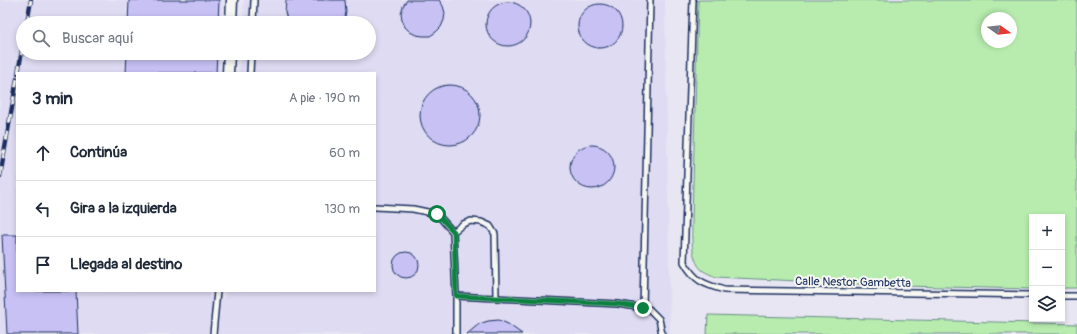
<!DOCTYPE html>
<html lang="es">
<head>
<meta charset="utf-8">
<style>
	body { margin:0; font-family:Pangolin,sans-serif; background:#f2f2f3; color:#1f2937 }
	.controls { position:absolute; right:12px; bottom:12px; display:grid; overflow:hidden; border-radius:0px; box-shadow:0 2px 6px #0003 }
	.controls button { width:36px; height:36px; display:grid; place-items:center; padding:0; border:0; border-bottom:1px solid #e0e1e3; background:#fff; color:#1f2937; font:20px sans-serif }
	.compass { position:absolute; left:981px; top:12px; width:36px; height:36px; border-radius:50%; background:#fff; box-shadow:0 2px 6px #0003; rotate:105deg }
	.stop { position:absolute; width:12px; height:12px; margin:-9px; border:3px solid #0b8043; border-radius:50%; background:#fff }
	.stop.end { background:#0b8043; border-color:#fff; box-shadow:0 1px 4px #0008 }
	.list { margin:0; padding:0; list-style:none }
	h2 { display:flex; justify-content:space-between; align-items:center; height:52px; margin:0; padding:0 16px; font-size:17px }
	h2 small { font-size:13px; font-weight:400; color:#747a83 }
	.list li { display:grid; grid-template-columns:26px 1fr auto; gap:12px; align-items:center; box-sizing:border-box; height:56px; padding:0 16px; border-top:1px solid #e0e1e3 }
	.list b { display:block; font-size:15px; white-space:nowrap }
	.list em { font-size:13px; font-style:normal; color:#747a83 }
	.icon { flex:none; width:22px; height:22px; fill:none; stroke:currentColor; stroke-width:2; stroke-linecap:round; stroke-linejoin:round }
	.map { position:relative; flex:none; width:1077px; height:334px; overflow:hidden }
	.search { position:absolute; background:#fff; box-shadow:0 2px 6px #0003; left:16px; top:16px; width:360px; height:44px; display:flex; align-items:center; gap:10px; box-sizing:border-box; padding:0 14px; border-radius:22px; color:#747a83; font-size:15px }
	.panel { position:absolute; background:#fff; box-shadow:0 2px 6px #0003; left:16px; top:72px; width:360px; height:220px; border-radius:0px }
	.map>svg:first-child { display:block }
</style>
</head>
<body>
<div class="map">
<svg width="1077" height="334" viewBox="0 0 1077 334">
	<rect width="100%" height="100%" fill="#e8e6f3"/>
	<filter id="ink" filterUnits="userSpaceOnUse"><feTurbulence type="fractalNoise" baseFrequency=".025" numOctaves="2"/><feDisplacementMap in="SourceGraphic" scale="8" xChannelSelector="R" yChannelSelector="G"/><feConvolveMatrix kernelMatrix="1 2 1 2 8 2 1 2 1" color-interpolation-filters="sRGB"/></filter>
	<g filter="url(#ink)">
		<path fill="#dedbf3" d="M0,0h223l-1,23h-199v30h198l-1,20h-203v218h192v7h16v-7h150v-218h-136l2,-20h128v-30h-126l1,-23h421l5,334h-670z"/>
		<path fill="#b7ecae" stroke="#698e86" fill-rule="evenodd" d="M698,0h379v288h-15v-71h-30v72l-131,-3 -185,-9c-4,-2 -10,-4 -14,-7 -12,-11 -10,-35 -10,-50zM987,18h24v24h-24z
			M708,315l369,9v10h-370z"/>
		<path fill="#c7c1f4" stroke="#1b2f5e" d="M129,0h90l-1,23h-90z
			M286,0h59l1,12 -2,11h-56l-3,-11z
			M407,0h32l4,6 2,7 -1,7 -3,7 -5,5 -6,4h-7l-7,-1 -6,-3 -5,-5 -3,-7 -1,-7 2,-7z
			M486 24a22 22 0 1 1 44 0a22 22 0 1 1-44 0Z
			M578 26a22 22 0 1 1 44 0a22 22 0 1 1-44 0Z
			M127,53h90l-1,20h-90z
			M420 115a30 30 0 1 1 60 0a30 30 0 1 1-60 0Z
			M570 167a22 22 0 1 1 44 0a22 22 0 1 1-44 0Z
			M2,235h15v56h59l2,43h-71z
			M393 265a13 13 0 1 1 26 0a13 13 0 1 1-26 0Z
			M499,320l9,4 14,10h-55l12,-10 9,-3z"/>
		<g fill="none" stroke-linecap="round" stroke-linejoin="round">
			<g stroke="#1b2f5e" stroke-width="8">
				<path id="service" d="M693,0l-9,262c11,19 19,22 40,28l308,5
					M253,23l1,-23
					M250,73l1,-20
					M375,207l38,2 24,5 16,18 3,64v38
					M453,232l10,-8 8,-3 10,1 9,4 5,8 1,64
					M456,296l162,8 31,5 10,10 3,15
					M1062,296h15
					M643,308l7,-308
					M213,334l4,-43"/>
			</g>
			<g stroke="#1b2f5e" stroke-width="13">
				<path id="minor" d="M231,23l1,-23
					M228,73l1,-20"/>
			</g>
			<use href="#service" stroke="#f6f6f2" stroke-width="5"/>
			<use href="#minor" stroke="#f6f6f2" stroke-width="10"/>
			<g stroke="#1b2f5e" stroke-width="4.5">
				<path id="rail" d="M27,23l4,-23
					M18,73l5,-28
					M0,176l17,-97"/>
			</g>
			<use href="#rail" stroke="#f6f6f2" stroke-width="3" stroke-dasharray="9" stroke-linecap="butt"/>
		</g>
	</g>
	<g fill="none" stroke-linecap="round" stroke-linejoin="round" filter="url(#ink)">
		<path stroke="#0b8043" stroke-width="5" d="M437,214l17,18 2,64 162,8 25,4"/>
	</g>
	<g text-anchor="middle" stroke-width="4" stroke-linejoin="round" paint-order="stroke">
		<g font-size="12" fill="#1b2f5e" stroke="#f6f6f2">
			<text transform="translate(853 282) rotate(1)" y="4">Calle Nestor Gambetta</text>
		</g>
	</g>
</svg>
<div class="controls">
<button>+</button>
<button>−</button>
<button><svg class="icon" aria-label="layers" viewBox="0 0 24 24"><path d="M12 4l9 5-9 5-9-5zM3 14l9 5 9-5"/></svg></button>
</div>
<svg class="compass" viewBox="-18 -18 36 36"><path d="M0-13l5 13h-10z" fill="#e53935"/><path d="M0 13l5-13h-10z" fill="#747a83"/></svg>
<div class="stop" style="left:437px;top:214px"></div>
<div class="stop end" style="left:643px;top:308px"></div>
<div class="search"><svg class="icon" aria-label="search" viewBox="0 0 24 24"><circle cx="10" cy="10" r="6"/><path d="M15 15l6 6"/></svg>Buscar aquí</div>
<section class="panel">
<h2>3 min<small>A pie · 190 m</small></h2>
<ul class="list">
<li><svg class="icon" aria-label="ahead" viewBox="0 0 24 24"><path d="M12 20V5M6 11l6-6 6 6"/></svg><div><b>Continúa</b></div><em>60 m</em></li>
<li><svg class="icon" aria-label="left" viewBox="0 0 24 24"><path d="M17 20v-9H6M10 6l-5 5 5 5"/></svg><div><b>Gira a la izquierda</b></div><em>130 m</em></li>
<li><svg class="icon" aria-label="arrive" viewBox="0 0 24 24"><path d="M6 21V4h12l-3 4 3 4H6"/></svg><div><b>Llegada al destino</b></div></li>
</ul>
</section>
</div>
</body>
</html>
